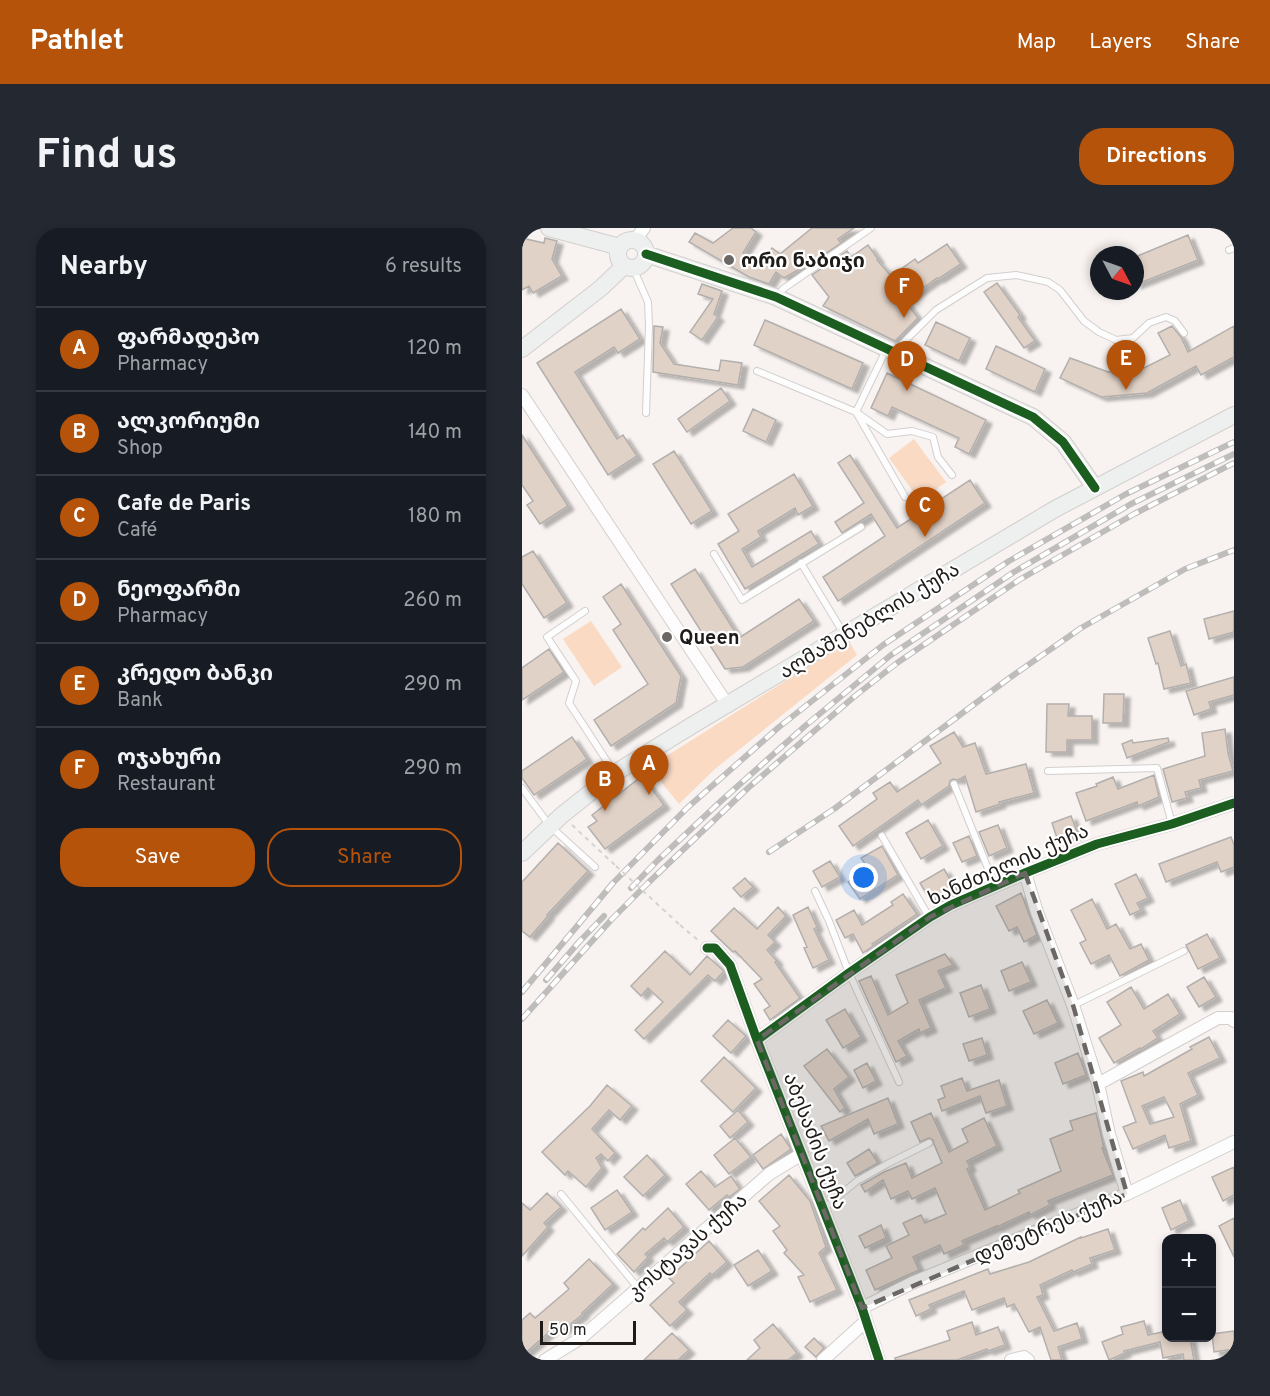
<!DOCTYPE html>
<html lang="en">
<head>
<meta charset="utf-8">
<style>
	body { margin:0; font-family:Overpass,"Noto Sans Georgian",sans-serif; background:#242831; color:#f1f3f6 }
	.controls { position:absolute; right:18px; bottom:18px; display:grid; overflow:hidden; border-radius:12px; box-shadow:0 3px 9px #0003 }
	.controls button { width:54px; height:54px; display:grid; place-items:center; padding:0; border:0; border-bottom:2px solid #363941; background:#171b24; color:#f1f3f6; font:30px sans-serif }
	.compass { position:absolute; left:568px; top:18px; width:54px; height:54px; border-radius:50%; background:#171b24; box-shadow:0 3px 9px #0003; rotate:131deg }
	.scale { position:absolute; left:18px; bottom:15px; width:96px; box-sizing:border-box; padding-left:6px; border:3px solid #1e1b19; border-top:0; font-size:16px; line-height:21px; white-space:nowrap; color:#1e1b19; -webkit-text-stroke:4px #fff; paint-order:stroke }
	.you { position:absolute; left:342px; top:650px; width:21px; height:21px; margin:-15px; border:4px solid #fff; border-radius:50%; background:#1a73e8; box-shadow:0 0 0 9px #1a73e833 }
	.badge { display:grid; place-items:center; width:39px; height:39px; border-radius:50%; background:#b45309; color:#fff; font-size:20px; font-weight:700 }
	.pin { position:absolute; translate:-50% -50px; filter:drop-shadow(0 2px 3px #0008) }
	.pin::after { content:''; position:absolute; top:32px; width:21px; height:18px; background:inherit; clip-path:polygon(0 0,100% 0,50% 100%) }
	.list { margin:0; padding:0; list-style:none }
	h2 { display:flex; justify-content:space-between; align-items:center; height:78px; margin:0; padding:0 24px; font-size:26px }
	h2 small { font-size:20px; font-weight:400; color:#9ea1a6 }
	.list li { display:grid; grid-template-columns:39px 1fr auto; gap:18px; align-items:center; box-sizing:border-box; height:84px; padding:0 24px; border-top:2px solid #363941 }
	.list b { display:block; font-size:22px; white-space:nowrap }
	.list p { margin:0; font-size:20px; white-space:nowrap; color:#9ea1a6 }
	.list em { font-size:20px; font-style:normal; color:#9ea1a6 }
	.actions { display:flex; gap:12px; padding:18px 24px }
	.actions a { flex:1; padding:14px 0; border:2px solid #b45309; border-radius:24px; text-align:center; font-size:21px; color:#b45309 }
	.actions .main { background:#b45309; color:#fff }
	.map { position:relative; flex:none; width:712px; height:1132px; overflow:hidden; border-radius:24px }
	header { display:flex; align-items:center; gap:36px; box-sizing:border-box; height:84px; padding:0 30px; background:#b45309; color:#fff }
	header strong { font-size:28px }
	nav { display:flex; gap:33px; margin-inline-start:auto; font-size:21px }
	.intro { display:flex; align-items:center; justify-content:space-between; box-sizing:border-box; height:144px; padding:0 36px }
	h1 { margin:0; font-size:42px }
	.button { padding:15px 27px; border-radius:24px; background:#b45309; color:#fff; font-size:21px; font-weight:700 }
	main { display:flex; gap:36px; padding:0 36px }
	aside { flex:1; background:#171b24; border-radius:24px; box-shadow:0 3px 9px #0003 }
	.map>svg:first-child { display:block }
</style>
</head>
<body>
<header>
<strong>Pathlet</strong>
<nav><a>Map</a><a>Layers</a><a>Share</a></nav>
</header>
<div class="intro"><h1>Find us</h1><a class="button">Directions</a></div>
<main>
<aside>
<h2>Nearby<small>6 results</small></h2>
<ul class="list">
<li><span class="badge">A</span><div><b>ფარმადეპო</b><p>Pharmacy</p></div><em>120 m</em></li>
<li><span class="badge">B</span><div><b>ალკორიუმი</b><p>Shop</p></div><em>140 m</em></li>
<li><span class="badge">C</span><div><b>Cafe de Paris</b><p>Café</p></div><em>180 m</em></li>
<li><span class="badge">D</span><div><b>ნეოფარმი</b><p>Pharmacy</p></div><em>260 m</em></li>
<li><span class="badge">E</span><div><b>კრედო ბანკი</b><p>Bank</p></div><em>290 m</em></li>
<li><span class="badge">F</span><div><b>ოჯახური</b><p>Restaurant</p></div><em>290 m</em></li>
</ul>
<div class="actions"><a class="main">Save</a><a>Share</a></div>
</aside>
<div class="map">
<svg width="712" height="1132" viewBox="0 0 712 1132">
	<defs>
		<filter id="shadow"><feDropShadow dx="6" dy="4" stdDeviation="1.5" flood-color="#0004"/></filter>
	</defs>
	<rect width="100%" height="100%" fill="#f8f3f0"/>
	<path fill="#fadac3" d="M392,211l32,43 -26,19 -31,-43z
		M69,393l31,46 -28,19 -31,-47z
		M327,413l8,14 -142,114 -36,35 -30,-37z"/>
	<path fill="#e1d2c7" stroke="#b3afad" stroke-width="1.5" fill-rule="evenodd" filter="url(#shadow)" d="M211,0h18l5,4 -13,21 17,10 12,-15 8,6 32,-26h42l-16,11 3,4 -35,24 -1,-1 -21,12 -8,-6 -7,12 -20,-7 -60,-35 6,-9 18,10z
		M666,7l10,25 -63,25v-28z
		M0,10l22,5 1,-5 12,3 -5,18 10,17 -29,17 -4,-7 -7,4z
		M425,16l14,20 -23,15 -1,-1 -32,23 13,17 -23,23 -72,-35 6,-9 -17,-22 35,-24 4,6 17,-12 10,14 -1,1 14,16 24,-17 3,4z
		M475,55l23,32 -2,2 17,24 -11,7 -40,-56z
		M180,56l20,7 -8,23 4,3 -16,23 -12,-8 23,-33 -15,-5z
		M99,81l19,30 -22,14 -4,-6 -39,25 42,67 6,-4 14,21 -29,19 -71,-112z
		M243,92l98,43 -11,26 -98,-44z
		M414,94l34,16 -11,23 -34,-16z
		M132,98l9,1 -3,16 14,21 45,7 2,-11 21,3 -4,22 -85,-13z
		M650,98l9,11 7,15 46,-26v31l-33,18 -5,-9 -49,27 -46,4 -41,-19 10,-20 38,14h28l34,-17 -12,-22z
		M474,118l49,23 -10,23 -49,-23z
		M365,145l99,47 -17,34 -14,-7 4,-9 -67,-31 -4,9 -17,-8z
		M199,160l9,13 -43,31 -9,-13z
		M231,181l23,11 -10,22 -23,-11z
		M0,207l46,71 -28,18 -13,-19 6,-4 -11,-16z
		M152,223l38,60 -21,13 -38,-60z
		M328,227l47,73 73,-48 15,23 -147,98 -15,-24 62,-41 -14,-22 -29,19 -7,-11 29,-19 -26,-40z
		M272,246l19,32 -15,9 -3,-7 -37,23 3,6 -19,12 10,18 59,-36 8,13 -74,45 -27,-45 21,-13 -11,-17z
		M11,323l34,52 -23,15 -22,-34v-27z
		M173,341l44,69 60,-39 15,22 -71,46 -18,2 -54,-85z
		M99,356l60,92 -5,27 -65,43 -17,-26 54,-36 -35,-54 8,-6 -18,-27z
		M712,383v21l-25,7 -5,-20z
		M648,403l11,35 5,-2 5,19 -27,6 -6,-26 -2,1 -8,-26z
		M27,421l15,23 -42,28v-32z
		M712,449v18l-25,7 2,7 -17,6 -8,-24z
		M582,466h20l-1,29h-20z
		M525,476h22l-1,12h24v24h-25v12h-21z
		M703,501l3,24 5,18 -34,9 2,8 -16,4 2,6 -15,4 -9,-33 42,-13 -3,-23z
		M432,504l9,15 12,-4 11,31 40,-10 8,29 -35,9 1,2 -24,8 -11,-36 -7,4 -5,-1 -3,2 -1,5 -28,19 -3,-5 -65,46 -14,-20 38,-27 -4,-6 17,-11 7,10 44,-29 -11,-17z
		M50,509l15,22 -53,36 -12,-17v-7z
		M646,510l1,4 -42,16 -5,-14 10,-4 1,3z
		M632,547l5,22 -21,9 -1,-4 -51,19 -10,-28 21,-7 -1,-2 17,-7 5,12z
		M120,548l22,29 -59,44 -17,-22 9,-6 -5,-6z
		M549,588l7,18 -20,7 -6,-18z
		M406,592l15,26 -22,13 -15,-26z
		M476,597l9,23 -18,8 -10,-24z
		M447,608l8,20 -15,6 -9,-19z
		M709,609l3,8v22l-13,5 -4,-10 -51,20 -7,-18z
		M36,615l30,28 -41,44 1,1 -18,21 -8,-6v-49z
		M360,618l16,29 -38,24 -12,-17 20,-14 -7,-10z
		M308,633l10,16 -18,10 -9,-16z
		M422,641l11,19 -24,14 -11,-19z
		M614,646l12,24 -11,5 4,7 -11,5 -15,-31z
		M223,650l8,9 -12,10 -8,-9z
		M499,665l16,42 -13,7 -7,-15 -8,4 -13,-25z
		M381,666l14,20 -45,30 1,2 -10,7 -10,-19 -8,4 -9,-18 18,-10 8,15 31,-20 -2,-3z
		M570,671l15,30 9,-5 14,25 11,-5 8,16 -29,16 -11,-21 -18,9 -11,-21 6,-3 -15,-30z
		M256,679l8,9 -18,19 7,7 -8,8 10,11 -2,1 25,36 -30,22 -6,-10 6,-4 -16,-22 8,-5 -27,-28 -2,1 -22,-21 23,-23 23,21z
		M286,679l9,20 -3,2 15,31 -16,8 -9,-20 3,-1 -14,-32z
		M685,706l13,24 -22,11 -12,-24z
		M143,723l25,24 17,-19 17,15 -9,10 -7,-6 -64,64 -9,-9 28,-28 -15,-14 -7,8 -10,-10z
		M423,726l8,11 -15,6 8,17 -27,12 12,28 -11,5 -1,-4 -21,12 9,15 -11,6 -37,-81 12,-5 17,39 20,-12 -12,-28z
		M500,734l9,20 -22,9 -8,-20z
		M682,749l12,20 -17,10 -12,-20z
		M459,757l9,24 -21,8 -9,-24z
		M609,759l13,22 24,-15 12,20 -27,17 5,7 -17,11 -1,-1 -26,15 -15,-25 22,-13 -14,-23z
		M525,772l11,23 -24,11 -11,-23z
		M323,781l16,28 -18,11 -17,-28z
		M206,792l18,16 -15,17 -18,-17z
		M687,809l11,21 -32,15 10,22 -18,9 11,37 -22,7 -4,-13 -32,14 -10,-22 13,-5 -15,-41 22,-9 1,4 48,-27 -2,-2zM642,869l10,20 -24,7 -8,-18z
		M460,810l5,17 -18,6 -6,-17z
		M305,821l22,28 -15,12 11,19 -5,4 -36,-46z
		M556,825l8,22 -23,9 -8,-21z
		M202,829l32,31 -23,24 -32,-31z
		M345,835l9,18 -13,7 -9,-18z
		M440,850l5,13 32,-11 8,26 -21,7 -6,-17 -38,15 -4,-11 7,-3 -4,-11z
		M85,857l25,21 -12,14 -11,-10 -17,19 23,24 -7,8 -7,-7 -5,4 6,10 -16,19 -18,-16 -3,4 -23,-23 48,-46z
		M366,870l10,26 -24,10 -6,-15 -39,22 -8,-15z
		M216,882l10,12 -18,16 -10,-12z
		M409,885l18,39 19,-10 -6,-13 22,-11 13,28 -30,15 3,6 -3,2 18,41 35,-17 -2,-3 43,-19 -11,-32 23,-9 -3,-9 26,-8 8,35h-2l11,27 -65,26 2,4 -20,10 -1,-3 -32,15v-1l-35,15 2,4 -20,9 -4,-9 -27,12 6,13 -44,20 -9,-20 26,-12 -6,-12 23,-11 -6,-12 18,-8 4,8 21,-9 -11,-26 -23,11 -4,-8 -17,8 -8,-19 -18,12 -4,-7 23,-13 22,-9 6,15 30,-15 -8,-19 -1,-4 -4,-2 -9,4 -9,-20z
		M259,906l10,15 -28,20 -10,-14z
		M213,910l16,19 -22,17 -15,-19z
		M347,921l9,14 -23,13 -8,-13z
		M125,927l18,20 -22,21 -19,-19z
		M712,939v28l-11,6 -11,-24z
		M179,943l14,16 16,-11 9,13 -11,8 -2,-2 -18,15 -23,-26z
		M267,947l21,26 16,46 -7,6 18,37 -27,12 -12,-25 6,-2 -20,-22 3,-3 -14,-19 7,-5 -21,-25z
		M95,962l15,22 -27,18 -14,-22z
		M25,965l14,14 -17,16 4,4 -26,29v-53l8,7z
		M658,972l9,21 -18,9 -9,-22z
		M146,980l16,19 -17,15 -3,-4 -19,16 3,3 -14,15 -17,-18 26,-26 2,2z
		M712,990v39l-15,-31z
		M359,997l5,13 -21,10 -6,-12z
		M586,1001l7,21 -25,8 2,6 -19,8 -1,-2 -32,15 3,10 -6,2 17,34 23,-8 5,16 -24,8 4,13h-11l-11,-33 -11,5 -15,-28 -7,3 -3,-9 -32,12 -8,-19 -35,14 2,4 -15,7 -7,-16 79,-31 2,5 39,-12 52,-25v1z
		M187,1013l18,21 -15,13 -2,-2 -31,29 8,8 -17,16 -20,-21 24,-22 -5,-5z
		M236,1022l14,21 -24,15 -14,-21z
		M67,1031l24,25 -31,29 1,1 -21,17 -5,-6 -35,31v-36l8,-7 5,5 34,-29 -5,-6z
		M622,1093l4,14 19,-4v7h23l4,22h-10l-1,-6 -20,4 -3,-16 -36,9 1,2 -16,7 -7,-18 21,-8 -2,-7z
		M450,1094l4,13 22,-8 7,18 -17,6 -1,-2 -30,11h-62v-2l55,-18 -3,-9z
		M251,1096l24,29 -9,7h-41l13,-12 -6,-8z
		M712,1103v18l-20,3 -2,-18z
		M150,1105l17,17 -11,10h-34z
		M292,1110l10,10 -8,9 -11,-10z"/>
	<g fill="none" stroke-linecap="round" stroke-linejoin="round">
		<g stroke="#d2cfcd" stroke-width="8">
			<path id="lane" d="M707,22l5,-2
				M111,40l15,34 1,24 -3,87
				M255,69l6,-8 88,-61
				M364,122l-30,62 49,85
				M373,123l41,-41 51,-32 29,-3 32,7 12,8 24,31 15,11 17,8 17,-2 16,-15 17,-6 9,4 9,12
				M235,143l99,41 31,22 25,-3 21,6 5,20 14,18
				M192,326l28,46 119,-73
				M279,335l43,71
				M63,383l-38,26 29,44 -7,22 45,69
				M526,543l109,-3 15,56
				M432,556l41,102
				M0,560l28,38 45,41
				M360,608l47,81
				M293,663l14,30 20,52 50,109
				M552,777l110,-54
				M39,966l77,94
				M301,981l34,-28 32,-18 40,-20"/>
		</g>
		<g stroke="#d2cfcd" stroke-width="14">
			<path id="street" d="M113,12l9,-12
				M0,167l205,309
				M503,645l12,39 36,93 25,79 11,50 18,60
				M185,720h8l15,17 27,75 105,268 17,52
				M235,812l92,-67 81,-56 21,-12 74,-32 72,-29 75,-20 62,-21
				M576,856l120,-66h13l3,3
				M340,1080l50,-25 215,-89 107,-52
				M23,1132l36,-22 188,-164 33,-20
				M301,1132l43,-39
				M489,1132l13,-3 4,3"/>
		</g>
		<g stroke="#d2cfcd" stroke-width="18">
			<path id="secondary" d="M27,0l71,19
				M96 26a14 14 0 1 1 28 0a14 14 0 1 1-28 0Z
				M124,26l130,43 257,120 30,25 32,46
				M0,121l79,-61 23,-22
				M0,625l40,-38 53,-42 76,-47 364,-217 179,-94"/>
		</g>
		<path stroke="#d4d3d1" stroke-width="2" stroke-dasharray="4.5 4.5" stroke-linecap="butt" d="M50,597l44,41
			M158,697l19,16"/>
		<use href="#lane" stroke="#fefdfd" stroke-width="6"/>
		<use href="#street" stroke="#fefdfd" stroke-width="12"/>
		<use href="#secondary" stroke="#eef0f0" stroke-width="16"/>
		<g stroke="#bebdbc" stroke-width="6">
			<path id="rail" d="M247,624l65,-43 174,-130 73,-51 104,-59 49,-19
				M109,660l27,-28 63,-59 84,-75 86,-71 123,-83 117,-68 103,-50
				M24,752l33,-38 25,-26
				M0,764l91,-109 74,-75 92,-81 104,-82 126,-84 117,-67 108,-52
				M0,791l90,-100 36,-36 100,-95 107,-92 42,-33 122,-83 115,-66 100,-51"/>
		</g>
		<use href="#rail" stroke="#fff" stroke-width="4" stroke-dasharray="11" stroke-linecap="butt"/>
		<path stroke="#d4d3d1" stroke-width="2" stroke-dasharray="4.5 4.5" stroke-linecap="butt" d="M94,638l64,59"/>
		<g stroke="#fff" stroke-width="13">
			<path id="cycleway" d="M124,26l130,43 257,120 30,25 32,46
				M185,720h8l15,17 27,75 105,268 17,52
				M235,812l92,-67 81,-56 21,-12 74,-32 72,-29 75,-20 62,-21"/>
		</g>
		<use href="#cycleway" stroke="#1b5e20" stroke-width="9"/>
	</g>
	<path fill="#6a6764" fill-opacity="0.2" stroke="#6a6764" stroke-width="4.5" stroke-dasharray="12 8" stroke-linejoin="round" d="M503,645l48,132 54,189 -265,114 -105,-268 173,-123z"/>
	<g fill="#6a6764" stroke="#fff" stroke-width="2">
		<circle cx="207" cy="32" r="6"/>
		<circle cx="145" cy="409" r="6"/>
	</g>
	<g text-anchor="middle" stroke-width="4.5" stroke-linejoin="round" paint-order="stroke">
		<g font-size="20" font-weight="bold" fill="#1e1b19" stroke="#fff" text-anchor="start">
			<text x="219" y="39">ორი ნაბიჯი</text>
			<text x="157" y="416">Queen</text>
		</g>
		<g font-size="20" fill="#1e1b19" stroke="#fff">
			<text transform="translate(347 392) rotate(-31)" y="7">აღმაშენებლის ქუჩა</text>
			<text transform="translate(486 636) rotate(-24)" y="7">ხანძთელის ქუჩა</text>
			<text transform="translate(294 913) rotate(69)" y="7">აბესაძის ქუჩა</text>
			<text transform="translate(526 998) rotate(-23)" y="7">დემეტრეს ქუჩა</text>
			<text transform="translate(165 1018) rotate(-41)" y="7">კოსტავას ქუჩა</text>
		</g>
	</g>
</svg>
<div class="controls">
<button>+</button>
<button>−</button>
</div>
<svg class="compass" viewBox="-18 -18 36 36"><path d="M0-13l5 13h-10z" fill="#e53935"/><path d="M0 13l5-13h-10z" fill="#9ea1a6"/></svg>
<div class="scale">50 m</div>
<div class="you"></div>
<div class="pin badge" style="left:127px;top:567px">A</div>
<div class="pin badge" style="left:83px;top:583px">B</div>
<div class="pin badge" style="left:403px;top:309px">C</div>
<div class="pin badge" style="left:385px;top:163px">D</div>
<div class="pin badge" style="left:604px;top:162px">E</div>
<div class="pin badge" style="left:382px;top:90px">F</div>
</div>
</main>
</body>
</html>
